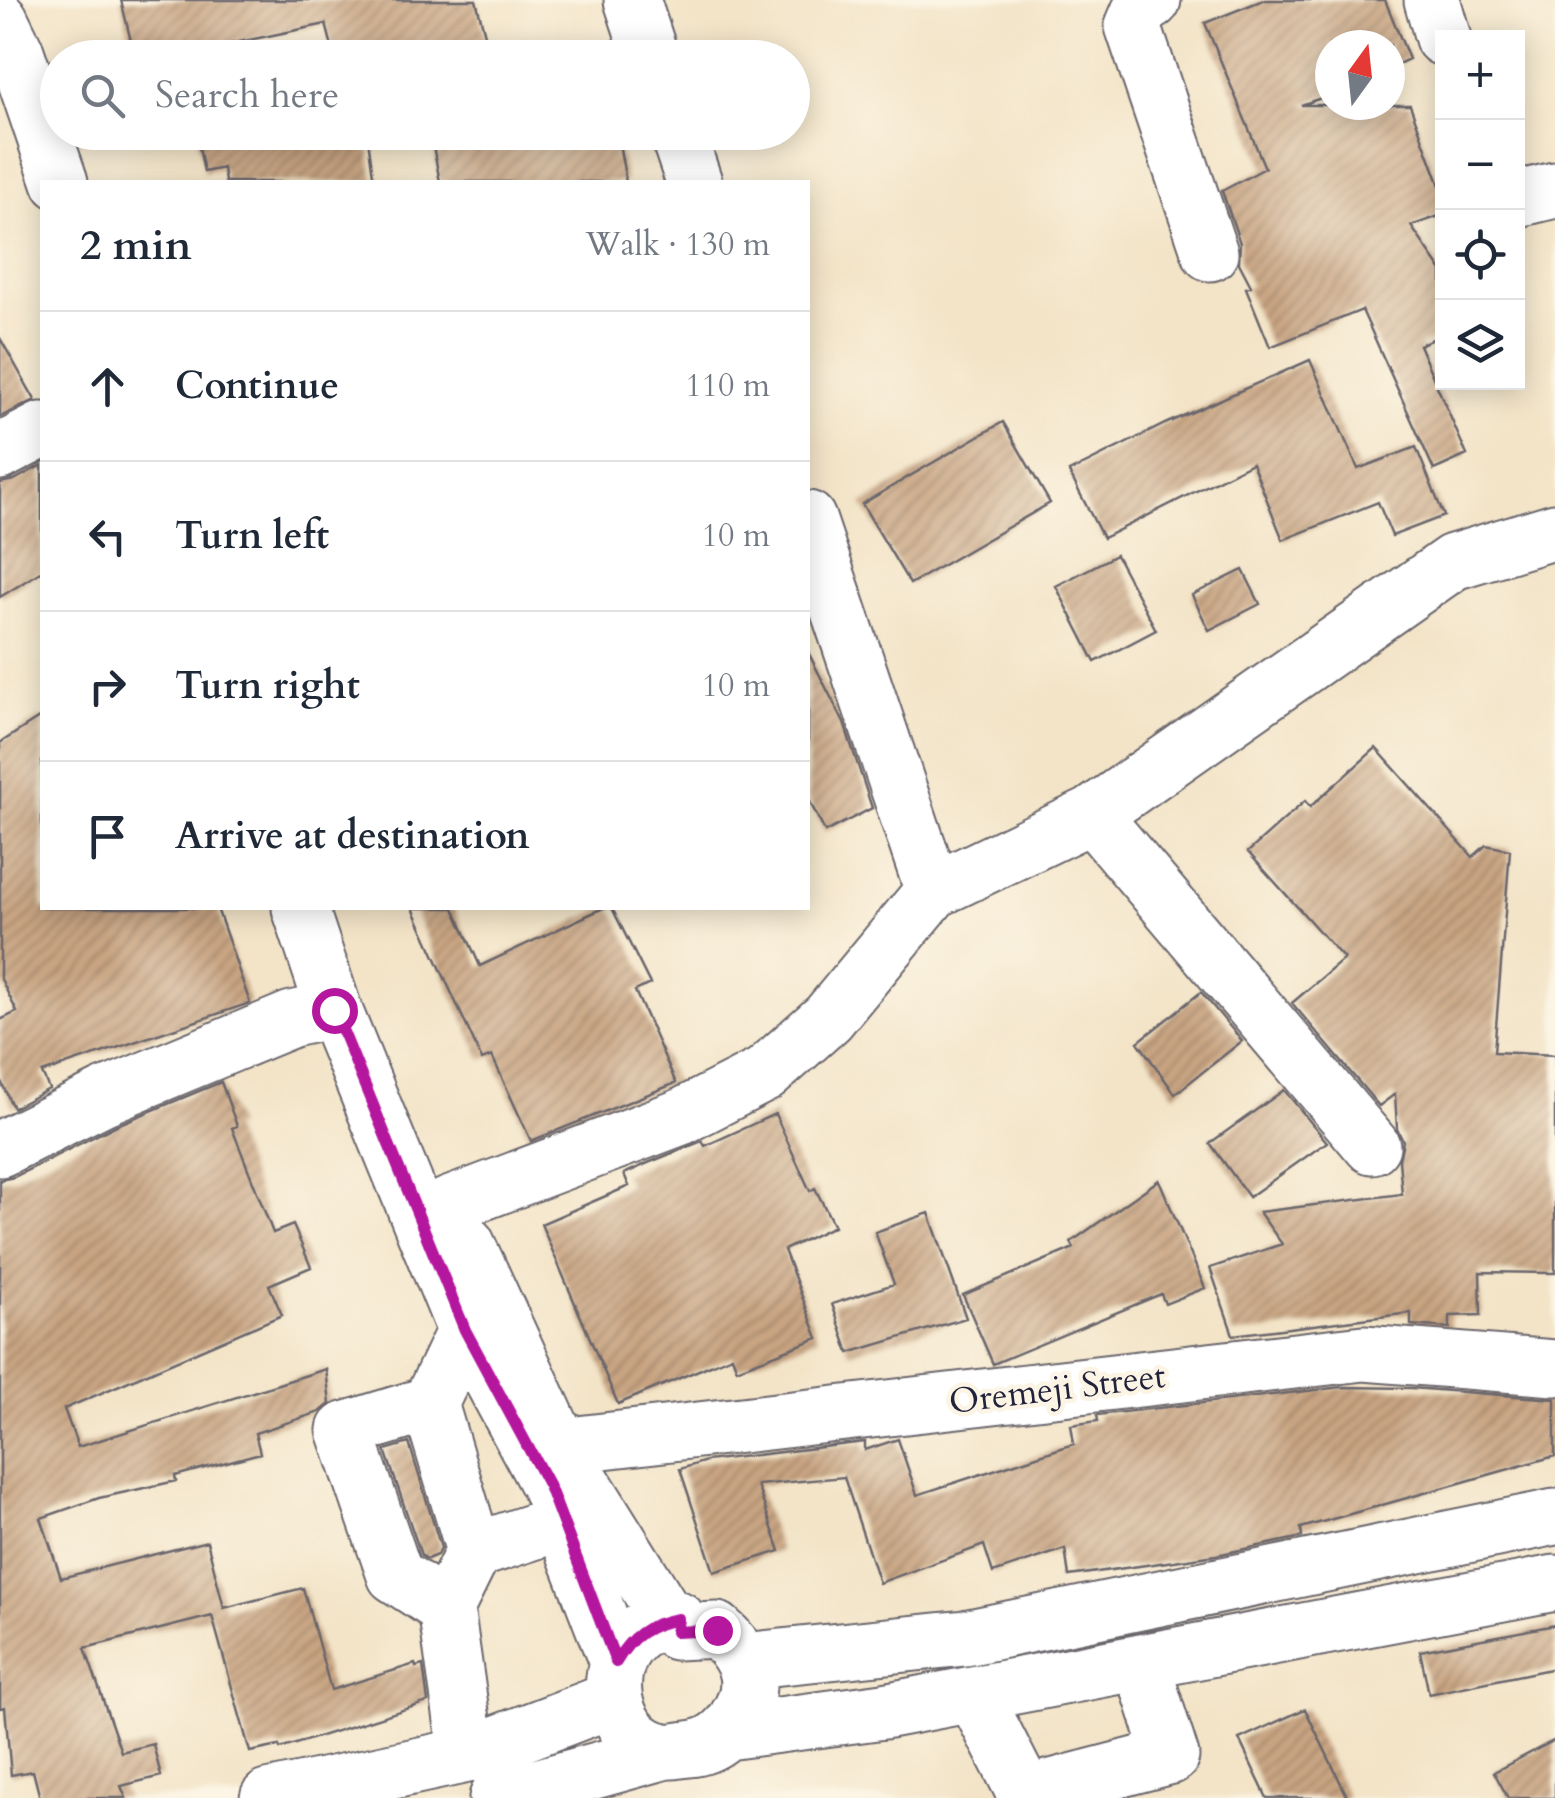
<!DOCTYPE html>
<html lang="en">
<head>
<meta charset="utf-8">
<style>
	body { margin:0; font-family:Cardo,serif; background:#f6f6f7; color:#1f2937 }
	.controls { position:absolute; right:30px; top:30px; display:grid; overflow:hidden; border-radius:0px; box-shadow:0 5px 25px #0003 }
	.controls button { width:90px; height:90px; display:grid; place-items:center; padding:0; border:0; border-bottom:2px solid #e0e1e3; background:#fff; color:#1f2937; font:50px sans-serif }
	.compass { position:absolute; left:1315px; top:30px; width:90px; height:90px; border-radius:50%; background:#fff; box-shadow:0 5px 25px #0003; rotate:15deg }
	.stop { position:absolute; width:30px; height:30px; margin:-22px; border:8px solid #b5179e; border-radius:50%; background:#fff }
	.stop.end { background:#b5179e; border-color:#fff; box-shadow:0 2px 10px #0008 }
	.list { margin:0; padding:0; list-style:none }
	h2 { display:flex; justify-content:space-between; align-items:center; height:130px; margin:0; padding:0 40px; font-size:42px }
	h2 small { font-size:32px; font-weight:400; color:#747a83 }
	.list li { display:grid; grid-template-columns:65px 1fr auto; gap:30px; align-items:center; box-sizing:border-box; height:150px; padding:0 40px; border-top:2px solid #e0e1e3 }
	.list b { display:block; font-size:38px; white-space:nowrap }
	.list em { font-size:32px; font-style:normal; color:#747a83 }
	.icon { flex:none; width:55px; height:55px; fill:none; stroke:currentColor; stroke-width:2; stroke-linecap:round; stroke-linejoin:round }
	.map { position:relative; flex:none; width:1555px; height:1798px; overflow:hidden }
	.search { position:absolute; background:#fff; box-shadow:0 5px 25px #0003; left:40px; top:40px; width:770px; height:110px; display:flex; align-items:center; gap:25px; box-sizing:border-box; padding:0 35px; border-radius:55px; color:#747a83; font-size:38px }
	.panel { position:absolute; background:#fff; box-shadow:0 5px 25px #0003; left:40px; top:180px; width:770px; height:730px; border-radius:0px }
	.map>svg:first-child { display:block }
</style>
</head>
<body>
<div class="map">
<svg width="1555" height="1798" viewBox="0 0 1555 1798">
	<defs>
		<pattern id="building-hatch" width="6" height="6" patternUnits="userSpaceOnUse" patternTransform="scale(2.5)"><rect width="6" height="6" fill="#c9a582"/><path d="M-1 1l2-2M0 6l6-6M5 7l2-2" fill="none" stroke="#a3866c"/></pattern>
	</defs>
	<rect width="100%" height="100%" fill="#fcf5e5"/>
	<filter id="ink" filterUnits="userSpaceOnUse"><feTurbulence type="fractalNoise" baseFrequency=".01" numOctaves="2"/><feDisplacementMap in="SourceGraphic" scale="20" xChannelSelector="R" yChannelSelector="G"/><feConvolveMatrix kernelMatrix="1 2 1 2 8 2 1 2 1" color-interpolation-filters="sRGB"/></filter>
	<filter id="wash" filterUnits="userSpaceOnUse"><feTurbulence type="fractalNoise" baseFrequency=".0048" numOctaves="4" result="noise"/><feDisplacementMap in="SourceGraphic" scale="40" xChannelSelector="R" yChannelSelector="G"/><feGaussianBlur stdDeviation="2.25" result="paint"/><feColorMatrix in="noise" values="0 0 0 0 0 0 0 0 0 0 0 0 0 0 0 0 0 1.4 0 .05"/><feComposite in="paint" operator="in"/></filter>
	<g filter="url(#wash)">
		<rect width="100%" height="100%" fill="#f3e4c8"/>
		<g id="blocks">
			<path fill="url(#building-hatch)" d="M121,0h355l15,58h-156l-9,-34 -164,34h-27z
				M1263,0h122l24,59 -19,9v-23h-60v50l-29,10h109l32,86v24l-31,11 31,45v64l-23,10 48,110 -33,15 -72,-160 -92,37 -24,-59 5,-2 -12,-23 1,-20 -18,-52 43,-23 -60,-145z
				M196,132h171l7,50h-149l-2,-14 -19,4z
				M478,132h139l9,50h-186l-8,-41z
				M0,338l35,62 -35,17z
				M1310,360l48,109 58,-22 28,69 -52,20 -14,-34 -95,38 -31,-77 -149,75 -34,-66 96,-48z
				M1003,422l47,81 -140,81 -48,-80z
				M42,465v106l-42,26v-114l14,-3z
				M1116,555l40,75 -61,32 -39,-76z
				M1243,570l17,34 -51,26 -17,-35z
				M808,652l36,71 28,85 -47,24 -17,-34z
				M42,716v192h175l33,95 -208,70 7,16 -36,19 -13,-29v-59l17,-8 -17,-35v-234z
				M1376,748l97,109 13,-12 24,5 -16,202 61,3v218l-75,-1 1,43 -31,1v12l-39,-3v-12l-178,22 -23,-67 72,-24 -23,-32 143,-18 -3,-34 4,-19 -6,-12 -2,-35 -16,12 -87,-103 52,-44 -96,-107 57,-51 5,6z
				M413,908h41l26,58 123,-58h9l38,76 -15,7 41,92 -145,58 -39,-85 -10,4z
				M1201,992l41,49 -67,53 -37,-52z
				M221,1082l16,44 -5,2 41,105 20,-8 18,42 -42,18 13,30 -218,94 14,38 248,-78 4,35 -10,8 -65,21 5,20 -85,23 1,5 -77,17 -58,20 20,60 146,-37 17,67 79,-20 28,102 84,-26 1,3 7,-2 5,37 -148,47 -1,-3 -29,6 -38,-136 -127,32 36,104 32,-8 8,32 -40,10 5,12h-86l-7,-27 -22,4 -6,-68 -5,1v-528l14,-3 103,-52z
				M1284,1090l43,52 -78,55 -39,-54z
				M775,1114l35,77 5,-3 19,38 -50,24 34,88 -81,31 -5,-13 -114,48 -77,-180 88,-38 -5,-12 24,-11 54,-22 3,5z
				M1159,1180l46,108 -40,16 -4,-10 -168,70 -30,-69 111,-47 -3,-6z
				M929,1213l37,105 -117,35 -17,-49 62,-20 -19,-52z
				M1342,1387l69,1 144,11v57l-254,72 1,9 -86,18 -147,21 -4,-27 -72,24 -9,-28 -105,38 -35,-106 -87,8 23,66 -66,21 -34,-103 26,-8 159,-19v8l33,-11 19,56 157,-51 -3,-19 27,-4 -1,-6z
				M409,1443l32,105 -4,7 -10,4 -6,-4 -36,-105z
				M1555,1625v43l-126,26 -9,-43z
				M1305,1709l43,89h-81l-28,-59z
				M1555,1740v58h-47l-14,-26z"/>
		</g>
	</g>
	<g filter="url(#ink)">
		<use href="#blocks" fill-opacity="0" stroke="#6b666c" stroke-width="2.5"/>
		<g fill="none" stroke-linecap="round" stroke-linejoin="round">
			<g stroke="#6b666c" stroke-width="59">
				<path id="minor" d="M632,0l19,58
					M1153,0l-14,12 -6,14 77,227
					M1432,0l11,38
					M0,19l16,33 44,130
					M677,132l17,50
					M1518,199l37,-9
					M0,452l42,-22
					M808,519l125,372
					M1092,815l280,331
					M300,908l34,102 131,320 84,156 68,176
					M0,1149l104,-52 188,-78 42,-9
					M449,1205l232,-88 84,-43 63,-56 105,-127 159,-76 361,-253 102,-31
					M467,1244l93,202 116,186
					M465,1330l-35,74 44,147 -28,57 21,147
					M430,1404l-85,26 50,145 51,33
					M560,1446l804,-93 191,15
					M474,1551l89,-29
					M678,1619l-2,13 41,-2c22,19 39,43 27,73 -10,25 -29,44 -56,46 -7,1 -16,3 -23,2 -57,-9 -69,-89 -24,-120 11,-8 24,-10 37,-12z
					M743,1661l222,-23 590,-121
					M974,1694l51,100 146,-38 -30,-94
					M727,1732l157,-21 671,-128
					M268,1798l199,-43 147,-56
					M497,1798l169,-47"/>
			</g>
			<use href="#minor" stroke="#fff" stroke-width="55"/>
		</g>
	</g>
	<g fill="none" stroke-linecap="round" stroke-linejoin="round" filter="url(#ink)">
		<path stroke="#b5179e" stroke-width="12" d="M334,1010l131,320 84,156 67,176c15,-26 32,-38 62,-43l-2,13 41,-2"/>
	</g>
	<g text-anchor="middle" stroke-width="9" stroke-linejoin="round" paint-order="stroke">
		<g font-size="35" fill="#22223b" stroke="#fcf5e5">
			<text transform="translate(1057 1388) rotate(-7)" y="12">Oremeji Street</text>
		</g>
	</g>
</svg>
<div class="controls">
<button>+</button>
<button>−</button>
<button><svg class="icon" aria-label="locate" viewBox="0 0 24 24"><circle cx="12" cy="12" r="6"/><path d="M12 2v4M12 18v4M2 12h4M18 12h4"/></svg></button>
<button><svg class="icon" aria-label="layers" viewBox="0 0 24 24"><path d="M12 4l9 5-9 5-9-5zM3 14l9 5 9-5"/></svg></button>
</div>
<svg class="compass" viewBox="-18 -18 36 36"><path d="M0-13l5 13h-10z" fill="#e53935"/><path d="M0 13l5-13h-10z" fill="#747a83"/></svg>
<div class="stop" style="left:334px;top:1010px"></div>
<div class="stop end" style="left:717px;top:1630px"></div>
<div class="search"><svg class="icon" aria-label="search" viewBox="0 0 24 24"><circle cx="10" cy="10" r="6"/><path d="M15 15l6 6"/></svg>Search here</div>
<section class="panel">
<h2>2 min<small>Walk · 130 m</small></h2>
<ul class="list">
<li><svg class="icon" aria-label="ahead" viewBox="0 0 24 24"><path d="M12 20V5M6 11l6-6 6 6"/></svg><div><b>Continue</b></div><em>110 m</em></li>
<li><svg class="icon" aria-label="left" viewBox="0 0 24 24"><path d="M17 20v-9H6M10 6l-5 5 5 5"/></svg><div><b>Turn left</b></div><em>10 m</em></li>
<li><svg class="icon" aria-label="right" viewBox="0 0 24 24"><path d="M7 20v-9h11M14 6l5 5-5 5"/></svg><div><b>Turn right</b></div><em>10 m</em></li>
<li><svg class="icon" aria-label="arrive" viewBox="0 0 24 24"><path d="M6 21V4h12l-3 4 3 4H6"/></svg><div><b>Arrive at destination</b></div></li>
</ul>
</section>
</div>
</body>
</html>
